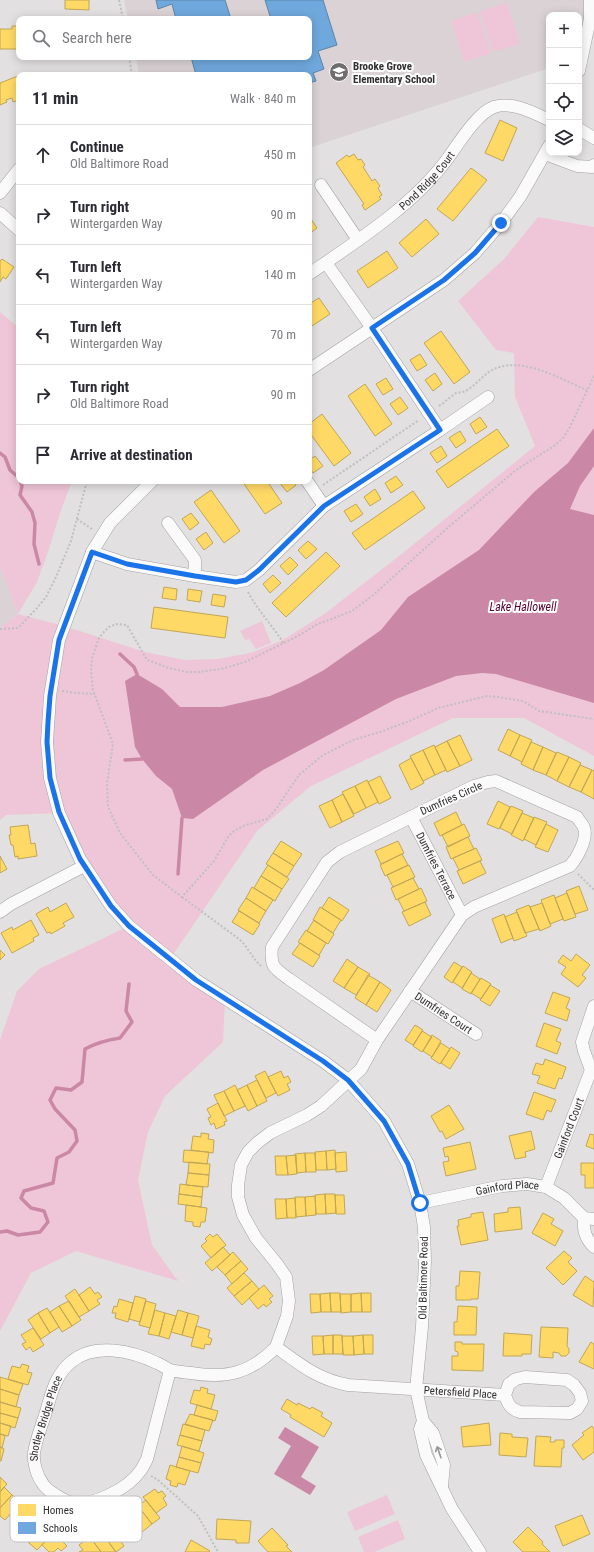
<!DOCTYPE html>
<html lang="en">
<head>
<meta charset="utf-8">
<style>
	body { margin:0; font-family:"Roboto Condensed",sans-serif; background:#f7f7f7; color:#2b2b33 }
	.controls { position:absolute; right:12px; top:12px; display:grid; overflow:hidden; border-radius:8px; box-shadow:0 2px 10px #0003 }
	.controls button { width:36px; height:36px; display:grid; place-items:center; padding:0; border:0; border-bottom:1px solid #e1e1e2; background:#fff; color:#2b2b33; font:20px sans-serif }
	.stop { position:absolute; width:12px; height:12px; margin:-9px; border:3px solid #1a73e8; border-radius:50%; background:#fff }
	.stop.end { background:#1a73e8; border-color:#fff; box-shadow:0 1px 4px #0008 }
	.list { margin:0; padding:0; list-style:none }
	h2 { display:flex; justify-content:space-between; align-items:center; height:52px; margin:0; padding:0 16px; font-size:17px }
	h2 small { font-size:13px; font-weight:400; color:#7c7c81 }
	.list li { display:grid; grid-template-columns:26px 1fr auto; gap:12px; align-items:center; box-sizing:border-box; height:60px; padding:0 16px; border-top:1px solid #e1e1e2 }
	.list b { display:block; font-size:15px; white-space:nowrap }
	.list p { margin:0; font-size:13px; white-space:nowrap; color:#7c7c81 }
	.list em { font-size:13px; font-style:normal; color:#7c7c81 }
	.icon { flex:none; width:22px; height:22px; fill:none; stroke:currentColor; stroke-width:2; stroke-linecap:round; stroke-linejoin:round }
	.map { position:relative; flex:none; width:594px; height:1552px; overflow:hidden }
	.search { position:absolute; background:#fff; box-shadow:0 2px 10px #0003; left:16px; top:16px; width:296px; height:44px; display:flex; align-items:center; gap:10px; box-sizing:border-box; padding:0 14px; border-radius:8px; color:#7c7c81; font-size:15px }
	.panel { position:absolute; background:#fff; box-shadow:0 2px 10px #0003; left:16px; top:72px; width:296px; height:412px; border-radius:8px }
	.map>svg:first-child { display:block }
</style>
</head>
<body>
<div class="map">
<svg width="594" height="1552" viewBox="0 0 594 1552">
	<rect width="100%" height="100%" fill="#e2e0e1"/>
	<path fill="#dad2d5" d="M124,0h466l-11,58v-43h-30v53l-240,80v-73h-170l-3,-18h173v-38h-181z
		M0,567l18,47 -18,14z"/>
	<path fill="#efc6d7" d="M507,3l13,41 -27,8 -13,-41z
		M477,12l14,41 -27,9 -13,-41z
		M538,217l56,10v529l-70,-38h-71l-142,68 -54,45 -87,128 55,40 -2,43 -58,54 -17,36 -10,48 14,65 26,36 -102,-30 -45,22 -31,58v-291l17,-49 22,-22 90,-43 -18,-20 -52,-93 -53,2 -6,5v-192l18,-14 -18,-47v-255l19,16v153h53l-11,29 -12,39 -12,33 -19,32 46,12 81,26 40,8 33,-1 32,-6 33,-13 44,-28 81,-63 127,-103 -20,-49 -1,-44 -18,-3 -38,-49 47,-43z
		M262,621l9,22 -15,6 -7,-10 -4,1 -5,-9z
		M387,1495l8,19 -40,17 -8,-19z
		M398,1520l7,19 -31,13h-10l-6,-15z"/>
	<path fill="#ca88a6" d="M594,428v38l-14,20 -10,23 24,6v188l-98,-29 -14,-1 -26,3 -60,23 -133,71 -70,49 -11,-1 -10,-29 -16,-13 -14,-17 -7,-12 -10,-66 12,-7 25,15 18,18h42l48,-11 30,-13 24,-13 57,-40 27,-33 71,-47 55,-58 34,-29z
		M285,1427l34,20 -18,30 15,9 -6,9 -36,-21 17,-28 -13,-8z"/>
	<path fill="#ffd966" stroke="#c1a656" d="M65,0h24v10l-24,-1z
		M12,26h7v23h-19v-20h12z
		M18,76l1,24 -6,2 -1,-4 -6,2 1,2 -7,3v-22z
		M500,120l17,8 -14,33 -18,-8z
		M354,154l4,6 3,-1 4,6 -2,2 9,14 3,-2 5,7 -2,2 4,7 -3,2 2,2 -16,11 -3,-5 2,-1 -28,-41 11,-8 2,2z
		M471,168l16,12 -34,41 -16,-12z
		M309,216l8,12 -8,6z
		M426,219l13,15 -27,23 -13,-14z
		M387,251l11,17 -30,20 -11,-17z
		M2,259l12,8 -8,12 -3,-2 -3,5v-21z
		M319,298l11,16 -21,14v-24z
		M441,331l29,41 -16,12 -30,-41z
		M420,354l7,11 -10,6 -7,-11z
		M435,373l7,11 -9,7 -8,-11z
		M386,378l7,11 -10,6 -7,-11z
		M365,384l27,40 -17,12 -27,-40z
		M400,397l8,11 -10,7 -8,-11z
		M322,414l29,39 -17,13 -25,-34v-8z
		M480,417l7,10 -11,7 -6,-10z
		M497,429l12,17 -61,42 -12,-17z
		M460,431l6,10 -10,7 -7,-10z
		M441,446l6,10 -10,7 -7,-10z
		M315,456l8,10 -10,7 -4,-6v-7z
		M396,476l7,9 -12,8 -6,-10z
		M242,481h25l15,22 -17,11z
		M280,481h13l3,4 -9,7 -8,-10z
		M375,489l6,10 -11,7 -6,-9z
		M211,490l29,41 -16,12 -30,-41z
		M413,491l12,17 -60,42 -13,-17z
		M356,504l7,10 -12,8 -7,-11z
		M191,513l8,10 -9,7 -8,-11z
		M206,532l7,11 -9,7 -8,-11z
		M308,541l9,8 -11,10 -8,-9z
		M326,552l14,14 -54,51 -14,-14z
		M290,557l8,8 -10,10 -8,-9z
		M273,575l8,8 -11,10 -7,-9z
		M164,587l13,2 -1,11 -14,-2z
		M188,589l14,2 -2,11 -13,-2z
		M213,594l13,2 -2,11 -13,-2z
		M154,607l74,10 -3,21 -74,-10z
		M508,729l12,6 -10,21 -12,-6z
		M460,735l12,25 -12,6 -13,-25z
		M520,735l12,5 -10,22 -12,-6z
		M447,741l13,25 -13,6 -12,-25z
		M531,742l12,5 -10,23 -12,-6z
		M434,745l12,25 -11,5 -12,-25z
		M543,747l13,6 -10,22 -13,-5z
		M423,750l12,25 -12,6 -13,-25z
		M557,752l12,5 -12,24 -11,-6z
		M569,757l12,6 -12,24 -12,-6z
		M411,758l13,25 -13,7 -12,-25z
		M580,765l12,5 -11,22 -12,-5z
		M592,770l2,1v28l-13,-7z
		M380,776l11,22 -12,6 -11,-22z
		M367,780l11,22 -12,6 -11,-22z
		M355,786l11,22 -12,6 -12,-22z
		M343,794l11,22 -12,6 -10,-22z
		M332,800l10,22 -12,6 -11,-22z
		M498,801l12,6 -11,22 -12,-5z
		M511,806l12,5 -11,23 -12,-6z
		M456,812l6,13 -22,11 -6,-13z
		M522,813l12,5 -11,23 -12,-6z
		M534,817l13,5 -11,23 -12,-6z
		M464,824l6,12 -22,11 -6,-12z
		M546,824l12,6 -10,22 -13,-5z
		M28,825l3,19 4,-1 2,13 -19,3v-3l-3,1 -2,-12h-2l-2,-10h2l-1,-8z
		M468,837l6,12 -23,10 -5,-12z
		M281,841l21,13 -8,12 -21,-13z
		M398,841l6,12 -23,11 -6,-13z
		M476,848l6,12 -23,10 -6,-12z
		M273,853l21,13 -7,11 -21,-13z
		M402,854l6,11 -23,11 -5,-11z
		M0,856l7,13 -7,4z
		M480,861l6,12 -23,11 -6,-13z
		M268,865l21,14 -7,10 -21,-13z
		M409,865l6,12 -22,10 -6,-12z
		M261,876l21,13 -7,12 -21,-13z
		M413,878l6,11 -23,11 -5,-12z
		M579,886l9,24 -13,4 -9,-23z
		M252,887l21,13 -7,11 -20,-13z
		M421,888l6,13 -23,10 -6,-12z
		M567,893l9,24 -12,4 -9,-23z
		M554,895l9,24 -13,5 -9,-24z
		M329,897l20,13 -7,11 -20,-13z
		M246,898l20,13 -7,12 -21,-13z
		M425,902l6,13 -22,11 -7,-14z
		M66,903l8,14 -11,6 2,3 -14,8 -1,-2 -3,1 -11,-19 12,-7 2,5z
		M542,903l9,23 -11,5 -10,-24z
		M529,905l10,24 -14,4 -9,-23z
		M320,907l21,13 -8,13 -20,-13z
		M239,911l21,13 -7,11 -21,-13z
		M517,912l10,24 -13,5 -9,-24z
		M504,914l9,24 -12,5 -9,-24z
		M31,920l8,15 -6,3 1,3 -22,12 -11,-20 11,-6 1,3z
		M314,920l20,14 -6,10 -21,-13z
		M306,930l20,13 -7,12 -21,-13z
		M300,943l20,13 -7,11 -21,-13z
		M0,950l5,5 -5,5z
		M576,954l14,11 -8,10 4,3 -8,9 -17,-13 5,-7 -8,-5 5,-7 8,6z
		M347,959l11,8 -14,21 -11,-7z
		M454,962l8,5 -10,16 -8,-6z
		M463,966l9,6 -10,16 -9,-6z
		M358,967l12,7 -14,21 -12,-7z
		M471,973l9,6 -9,15 -9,-5z
		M368,975l12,7 -14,23 -11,-7z
		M481,978l10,6 -10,15 -10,-6z
		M380,982l11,8 -14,22 -11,-7z
		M490,985l10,6 -10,15 -10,-6z
		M553,992l17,6 -4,10 4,2 -3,11 -22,-8z
		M544,1023l17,6 -5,12 5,2 -4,11 -21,-8z
		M415,1025l8,5 -10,15 -8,-5z
		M422,1031l10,6 -10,15 -9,-6z
		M432,1035l9,6 -9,16 -9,-6z
		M441,1043l9,6 -10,15 -9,-6z
		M451,1047l9,6 -10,16 -9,-6z
		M545,1059l21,8 -4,12 -3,-1 -4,11 -18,-6 3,-7 -8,-2 4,-11 7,2z
		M265,1071l11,22 -10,5 -11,-22z
		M281,1071l3,7 4,-2 3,6 -4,2 3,6 -12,6 -10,-19z
		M257,1080l10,21 -10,5 -10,-21z
		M235,1085l10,21 -11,5 -10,-20z
		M247,1085l10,21 -9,5 -11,-21z
		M224,1091l10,20 -10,5 -10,-21z
		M534,1092l22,8 -5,12 -4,-2 -4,10 -17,-6z
		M218,1103l9,18 -3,1 1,3 -9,4 -2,-6 -3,2 -3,-7 3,-1 -4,-8z
		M449,1105l15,24 -18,10 -4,-8 -2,1 -9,-16z
		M531,1131l4,18 -10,3 1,5 -11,2 -6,-23z
		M201,1133l8,1 -1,5 6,1 -1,13 -22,-3 2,-14 8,1z
		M590,1134l4,1v14l-8,-3z
		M470,1142l6,27 -30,7 -3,-14 6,-1 -1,-5 -3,1 -2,-9z
		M184,1150l25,2 -2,12 -24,-2z
		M335,1150l1,19 -9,1 -1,-19z
		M326,1151l1,19h-11l-1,-18z
		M346,1152l1,19 -11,1 -1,-19z
		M305,1153h10l1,19h-10z
		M305,1153l1,19 -9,1 -2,-19z
		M296,1155l1,19 -9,1 -2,-19z
		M275,1156h11l2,19h-12z
		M189,1162l21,2 -1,11 -21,-2z
		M581,1163h13v25h-9v-13h-4z
		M188,1173l21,2 -1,12 -22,-2z
		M180,1184l23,3 -1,10 -23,-3z
		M179,1194l23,3 -1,10 -23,-3z
		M325,1194l1,20h-10l-1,-19z
		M325,1194h10l1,19 -10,1z
		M335,1195h9l1,19h-9z
		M315,1196l1,19 -10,1 -1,-19z
		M295,1197h10l1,19 -10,1z
		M295,1198l1,20h-9l-1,-19z
		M275,1199h11l1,19 -11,1z
		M186,1205l21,3 -2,14h-4l-1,5 -7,-1v-4l-8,-1z
		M520,1207l2,22 -27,3 -1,-18 14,-2v-4z
		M483,1212l5,28 -27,5 -4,-19h2l-1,-6 13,-3v-3z
		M543,1213l11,6 -3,5 12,7 -8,15 -23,-13z
		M210,1234l3,3 4,-3 9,11 -15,13 -10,-12 6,-5 -2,-2z
		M223,1247l7,8 -18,16 -7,-8z
		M564,1251l8,7 -4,4 9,9 -14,14 -17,-17z
		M233,1252l8,9 -16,14 -8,-8z
		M241,1261l7,8 -16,15 -7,-9z
		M460,1271l20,1 -2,27h-7v1h-15v-14h3z
		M244,1273l8,8 -18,15 -7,-8z
		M585,1276l9,6 -1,25 -20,-12z
		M252,1281l7,8 -17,16 -8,-9z
		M264,1285l9,11 -4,3 3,3 -6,5 -2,-3 -6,5 -9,-11z
		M90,1287l5,7 3,-2 4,5 -5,3 3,4 -11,7 -10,-16z
		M75,1289l14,22 -10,6 -14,-21z
		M330,1293h10l1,19h-10z
		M330,1293l1,19h-10l-1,-18z
		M361,1293h10v19h-9z
		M361,1293l1,19h-11v-18z
		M310,1294h10l1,18 -10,1z
		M340,1294h11v18l-10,1z
		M135,1296l11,3 -6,23 -11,-3z
		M119,1299l14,4 -5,19 -13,-4 1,-5h-4l2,-7 3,1z
		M69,1301l12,19 -9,6 -13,-20z
		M146,1301l10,3 -6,24 -11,-3z
		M59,1306l13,20 -10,6 -12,-20z
		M458,1306l19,1 -1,28h-22v-13h3z
		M47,1308l12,19 -9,6 -12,-20z
		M155,1310l10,3 -6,23 -11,-2z
		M178,1310l10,3 -6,22 -11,-3z
		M38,1313l12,20 -9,6 -13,-19z
		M165,1313l11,3 -7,23 -10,-3z
		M188,1313l11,3 -6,22 -11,-3z
		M196,1326l14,4 -2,7 4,2 -2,6 -5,-1 -1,5 -13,-3z
		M541,1327l27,1 -1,18 2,3v4l-3,3h-5l-2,-3 -6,-1v6l-14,-1z
		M33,1328l11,17 -11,7 -3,-5 -4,3 -4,-6 4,-2 -5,-7z
		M504,1333l28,2 -1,19h-9v2h-19z
		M333,1335h9l1,19h-10z
		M333,1335v19h-9l-1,-18z
		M363,1335l1,19 -10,1 -1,-19z
		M363,1335h10v19h-9z
		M312,1336h11l1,18 -11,1z
		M342,1336h11l1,19h-11z
		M455,1342h7v2h22l-1,27 -31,-1v-14h6v-4l-3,-1z
		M591,1342l3,2v25l-15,-7z
		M22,1364l7,2 -2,6 5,1 -4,12 -20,-6 4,-13 8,2z
		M0,1377l23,7 -4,11 -19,-6z
		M201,1387l7,2 -1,4 8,2 -4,14 -21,-6 4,-13 6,1z
		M0,1389l19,6 -3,12 -16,-5z
		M287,1399l10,6 1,-2 12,6 2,-2 11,6 -2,3 11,7 -8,14 -34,-20 1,-2 -10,-6z
		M0,1402l21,6 -3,10 -18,-5z
		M197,1405l21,6 -3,10 -21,-6z
		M0,1413l18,5 -3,10 -15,-5z
		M190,1414l23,6 -4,11 -24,-7z
		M0,1423l11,3 -3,10 -8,-2z
		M489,1423l2,22 -28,2 -2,-20z
		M183,1424l22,6 -3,11 -22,-6z
		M592,1426l2,3v23l-11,8 -11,-15 12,-10 -2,-2z
		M500,1433l12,1v3l16,1 -2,19 -27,-2z
		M0,1434l5,2 -3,12 -2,-1z
		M180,1435l22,6 -3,10 -22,-6z
		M536,1436l15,1 -1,5h5v-2h9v8h-2l-1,19 -27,-1z
		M182,1446l22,7 -3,10 -22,-6z
		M0,1447l4,2 -3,12h-1z
		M179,1457l22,6 -3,10 -22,-6z
		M170,1465l20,6 -5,14 -7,-2 -1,4 -7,-2 1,-4 -5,-2z
		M0,1477l7,7 -7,8z
		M4,1487l8,8 -12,13v-16z
		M155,1489l3,4 4,-2 4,5 -3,2 4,7 -11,8 -13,-16z
		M12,1495l9,7 -16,18 -5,-4v-8z
		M24,1499l2,2 2,-1 5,4 -16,19 -8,-8z
		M146,1500l14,18 -8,6 -14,-18z
		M138,1506l14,18 -10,8 -13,-19z
		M582,1515l8,19 -27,12 -8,-20z
		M37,1518l8,7 -16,18 -8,-8z
		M217,1519l34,2 -2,22h-13v-3l-20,-1z
		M45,1525l8,8 -16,17 -8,-7z
		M110,1526l14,20 -8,6 -15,-20z
		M528,1527l15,15 -1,2 8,8h-27l-10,-10z
		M272,1528l16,17 -2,1 6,6h-24l-10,-11z
		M56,1529l10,10 -3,3 4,4 -6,5 -3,-3 -4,4h-5l-7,-7z
		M103,1535l13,17h-15l-8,-11z
		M90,1537l3,4 8,11h-22l4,-2 -4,-5z
		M191,1540l19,11 -1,1h-24z"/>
	<path fill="#6fa8dc" stroke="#5c84a8" d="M156,0h69l6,19h-55l-4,-15 -14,5z
		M265,0h58l14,45 -19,6 6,18 -11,4 3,8 -7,2v-8h-113l-5,-18h118v-38h-38z"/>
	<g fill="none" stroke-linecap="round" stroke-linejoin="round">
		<path stroke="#ca88a6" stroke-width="3.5" d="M0,453l5,4 5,13 9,8
			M20,481l2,5 -2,9 12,17 3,11 -1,21 5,20
			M120,654l14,13 3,7
			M125,760l17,-1
			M178,874l4,-56
			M0,1232l7,-1 11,4 22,-3 8,-10 -4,-11 -13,-3 -10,-10 3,-7 29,-8 4,-25 12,-6 8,-11 -2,-11 -20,-21 -5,-9 6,-12 15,2 11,-8 3,-33c11,-6 22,-9 35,-11l12,-16 -6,-11 3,-27"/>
		<g stroke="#a2a0a1" stroke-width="13">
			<g id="minor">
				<path d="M579,71l11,-52v-19"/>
				<path d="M579,129l15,9"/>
				<path d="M545,154l32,12 15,1 2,-2"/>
				<path d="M321,185l37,55"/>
				<path d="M0,193l19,-24"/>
				<path d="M0,213l19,17"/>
				<path id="s1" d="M309,274c47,-32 106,-70 139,-116 11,-15 29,-45 46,-51 18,-6 40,6 55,13"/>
				<path d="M309,370l135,-90 31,-27 26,-30 19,-26 29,-51"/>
				<path d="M440,430l48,-33"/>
				<path d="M152,481l-42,42 -18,29 -33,88 -9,56 -3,46 3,36 9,35 21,46 31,47 18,20 67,54 127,81 25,19 36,41 24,43 12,39 4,24 1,34 -3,66 -6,62 7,32 -3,8 6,26 26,54 28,43"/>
				<path d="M307,481l17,25"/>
				<path d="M168,523l27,37v16"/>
				<path d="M92,552l35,12 68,12 41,6 10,-2 13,-10 65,-64 116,-76 -68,-102 -46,-65"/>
				<path id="s2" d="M411,817l51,98"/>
				<path d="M0,912l11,-8 73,-38"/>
				<path id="s3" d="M410,991l66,43"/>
				<path d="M591,1070l-7,-19 -2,-9 12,-36"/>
				<path id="s4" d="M546,1187l45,-117 3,-2"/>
				<path id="s5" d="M420,1203l82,-17 25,-2 19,3 18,11 20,20 10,1"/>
				<path d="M584,1218c-1,12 1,20 10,29"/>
				<path d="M276,1347l11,-31 2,-15 -3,-24 -9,-13 -21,-26 -13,-23 -5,-18v-12l3,-20 7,-13 9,-9 13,-10 37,-18 14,-9 40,-37 16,-29 85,-125 12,-8 96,-41c7,-8 18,-27 14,-38 -1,-4 -5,-7 -7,-11l-81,-36 -8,1 -14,4 -134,66 -13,10 -55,85c-2,20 2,21 17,32l88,61"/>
				<path id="s6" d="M170,1370l-23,89c-2,4 -4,8 -6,11 -12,18 -49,38 -71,32 -5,-1 -11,-5 -16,-8 -4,-3 -8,-5 -11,-10 -6,-8 -10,-21 -9,-31 2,-14 8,-28 12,-41 5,-18 10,-38 25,-50 24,-20 61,-11 86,1 5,2 9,5 13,7 7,2 15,2 21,3 35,6 60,0 85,-26 25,18 41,32 72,38l157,10c3,9 5,14 15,17l50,1 7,-4 5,-8 -2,-8 -6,-8 -7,-5 -42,-3 -9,2 -7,5 -4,11"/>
				<path d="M423,1421l10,12 11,32 -2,21"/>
			</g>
		</g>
		<path stroke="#c1bfc0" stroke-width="2" stroke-dasharray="2 2" stroke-linecap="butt" d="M119,0l4,19
			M129,57l3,18
			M594,376l-25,53 -7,10 -8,7 -38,24 -64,54 -80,72 -20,15 -36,14 -18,11 -53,26 -24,7 -22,3h-12l-18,-4 -22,-8 -20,-35 -11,-1 -7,3 -6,6 -4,5 -7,20 -1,13 2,19 20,54 -6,39 1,24 12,26 33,42 29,22 32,-36 14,-24 7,-7 11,-5 21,-6 9,-10 23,-34 24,-20 30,-15 27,-8 32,-12 26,-12 49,-12 11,1 25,4 16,10 55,8
			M439,406c6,-4 11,-9 17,-13 3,-1 6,0 9,-2 10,-4 18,-17 29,-22 30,-13 65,10 93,21
			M323,485l96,-65
			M77,519l15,10
			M248,592c10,19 25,34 36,52
			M0,629l18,-1 19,-20 9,-11 10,-20 15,-36 16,-60
			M62,691l14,2 19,1
			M578,874l16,16
			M182,897l57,42c9,8 13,19 22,27
			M151,1476l7,4 40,36 20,36"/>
		<use href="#minor" stroke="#fbfafa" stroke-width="12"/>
	</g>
	<defs><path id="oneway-shaft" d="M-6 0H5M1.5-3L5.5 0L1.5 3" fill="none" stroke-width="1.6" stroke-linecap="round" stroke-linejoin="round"/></defs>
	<use stroke="#969495" href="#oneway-shaft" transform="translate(439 1452) rotate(-109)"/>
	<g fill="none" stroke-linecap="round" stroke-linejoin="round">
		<path stroke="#1a73e8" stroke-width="5" d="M420,1203l-12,-39 -24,-43 -36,-41 -25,-19 -127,-81 -67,-54 -18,-20 -31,-47 -21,-47 -9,-34 -3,-36 1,-20 2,-26 9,-56 33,-88 35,12 68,12 41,6 10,-2 13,-10 65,-64 116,-76 -68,-102 72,-48 31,-27 26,-30"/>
	</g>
	<defs>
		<g id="school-disc" transform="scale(1)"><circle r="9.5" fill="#6f6d6e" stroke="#fff"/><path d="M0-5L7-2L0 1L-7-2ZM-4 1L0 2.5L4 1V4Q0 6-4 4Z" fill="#fff"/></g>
	</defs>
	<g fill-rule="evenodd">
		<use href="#school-disc" x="339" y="72"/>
	</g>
	<g text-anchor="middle" stroke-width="4" stroke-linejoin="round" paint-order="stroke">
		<g font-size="11" font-weight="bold" fill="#312f30" stroke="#fff" text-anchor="start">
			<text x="353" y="70">Brooke Grove<tspan x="353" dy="13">Elementary School</tspan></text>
		</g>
		<g font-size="11" fill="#312f30" stroke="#fff">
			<text dy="4" stroke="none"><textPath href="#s1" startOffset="151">Pond Ridge Court</textPath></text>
			<text transform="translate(451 798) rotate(-24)" y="4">Dumfries Circle</text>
			<text dy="4" stroke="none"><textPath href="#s2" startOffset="55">Dumfries Terrace</textPath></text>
			<text dy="4" stroke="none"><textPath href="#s3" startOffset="40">Dumfries Court</textPath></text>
			<text dy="4" stroke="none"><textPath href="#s4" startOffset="63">Gainford Court</textPath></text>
			<text dy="4" stroke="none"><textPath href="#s5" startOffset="89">Gainford Place</textPath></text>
			<text transform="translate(423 1278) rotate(-89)" y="4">Old Baltimore Road</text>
			<text dy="4" stroke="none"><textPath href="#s6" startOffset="766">Petersfield Place</textPath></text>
			<text dy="4" stroke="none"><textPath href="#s6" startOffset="288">Shotley Bridge Place</textPath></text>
		</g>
		<g font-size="12" font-style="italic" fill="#590034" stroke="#fff">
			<text x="523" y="611">Lake Hallowell</text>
		</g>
	</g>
	<rect x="10" y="1496" width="132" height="46" rx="6" fill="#fff" stroke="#c1c1c1" stroke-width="1"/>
	<rect x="18" y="1504" width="18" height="12" fill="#ffd966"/>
	<rect x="18" y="1522" width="18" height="12" fill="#6fa8dc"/>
	<g font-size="11" fill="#312f30">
		<text x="43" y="1514">Homes</text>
		<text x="43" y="1532">Schools</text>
	</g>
</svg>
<div class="controls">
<button>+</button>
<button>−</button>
<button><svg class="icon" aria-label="locate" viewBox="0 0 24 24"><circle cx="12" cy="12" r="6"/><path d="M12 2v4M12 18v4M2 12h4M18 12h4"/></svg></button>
<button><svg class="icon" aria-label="layers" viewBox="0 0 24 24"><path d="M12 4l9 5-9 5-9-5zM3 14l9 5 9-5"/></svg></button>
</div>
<div class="stop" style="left:420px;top:1203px"></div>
<div class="stop end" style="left:501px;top:223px"></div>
<div class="search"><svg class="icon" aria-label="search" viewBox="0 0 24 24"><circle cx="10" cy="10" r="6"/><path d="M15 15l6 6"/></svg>Search here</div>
<section class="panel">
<h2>11 min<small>Walk · 840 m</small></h2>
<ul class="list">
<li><svg class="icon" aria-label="ahead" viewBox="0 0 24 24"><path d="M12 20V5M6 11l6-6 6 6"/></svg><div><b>Continue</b><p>Old Baltimore Road</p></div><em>450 m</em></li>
<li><svg class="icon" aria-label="right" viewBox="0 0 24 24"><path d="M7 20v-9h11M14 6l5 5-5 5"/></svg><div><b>Turn right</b><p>Wintergarden Way</p></div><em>90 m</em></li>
<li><svg class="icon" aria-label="left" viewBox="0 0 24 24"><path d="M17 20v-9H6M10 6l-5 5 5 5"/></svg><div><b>Turn left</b><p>Wintergarden Way</p></div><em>140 m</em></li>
<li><svg class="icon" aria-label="left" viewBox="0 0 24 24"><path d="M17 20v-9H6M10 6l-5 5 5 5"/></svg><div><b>Turn left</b><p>Wintergarden Way</p></div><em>70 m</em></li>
<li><svg class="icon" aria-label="right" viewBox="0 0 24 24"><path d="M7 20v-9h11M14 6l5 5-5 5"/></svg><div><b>Turn right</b><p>Old Baltimore Road</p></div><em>90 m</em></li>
<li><svg class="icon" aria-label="arrive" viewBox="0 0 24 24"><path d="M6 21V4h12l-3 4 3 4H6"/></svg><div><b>Arrive at destination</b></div></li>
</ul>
</section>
</div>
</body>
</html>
